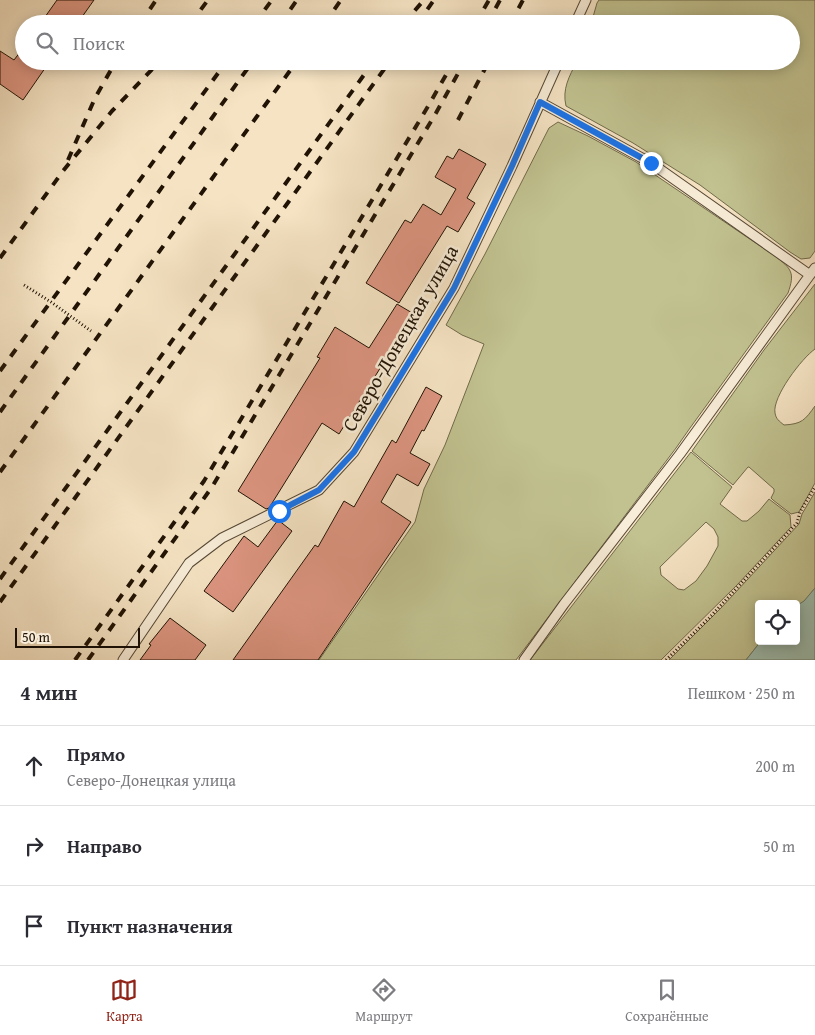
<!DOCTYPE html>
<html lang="ru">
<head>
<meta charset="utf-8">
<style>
	body { margin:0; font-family:"Gentium Book Plus",serif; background:#f7f7f7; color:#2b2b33 }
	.controls { position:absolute; right:15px; bottom:15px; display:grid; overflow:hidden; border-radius:5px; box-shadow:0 2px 12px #0003 }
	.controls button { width:45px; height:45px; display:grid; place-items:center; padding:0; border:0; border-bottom:1px solid #e1e1e2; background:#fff; color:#2b2b33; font:25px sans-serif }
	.scale { position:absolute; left:15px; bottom:12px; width:125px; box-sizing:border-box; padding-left:5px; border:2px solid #201305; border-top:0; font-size:14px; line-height:18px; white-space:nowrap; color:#201305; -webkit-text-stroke:4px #f8edd8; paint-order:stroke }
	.stop { position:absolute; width:15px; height:15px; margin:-11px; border:4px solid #1a73e8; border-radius:50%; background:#fff }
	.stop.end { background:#1a73e8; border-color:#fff; box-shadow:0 1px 5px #0008 }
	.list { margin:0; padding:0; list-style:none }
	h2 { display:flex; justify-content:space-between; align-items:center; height:65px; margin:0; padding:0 20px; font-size:21px }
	h2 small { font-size:16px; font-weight:400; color:#7c7c81 }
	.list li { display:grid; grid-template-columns:32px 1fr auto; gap:15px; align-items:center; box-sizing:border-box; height:80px; padding:0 20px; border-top:1px solid #e1e1e2 }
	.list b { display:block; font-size:19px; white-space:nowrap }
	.list p { margin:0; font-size:16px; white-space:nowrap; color:#7c7c81 }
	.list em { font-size:16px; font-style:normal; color:#7c7c81 }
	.icon { flex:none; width:28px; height:28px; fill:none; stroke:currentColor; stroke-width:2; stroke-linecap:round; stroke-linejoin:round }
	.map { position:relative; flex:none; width:815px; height:660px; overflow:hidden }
	.search { position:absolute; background:#fff; box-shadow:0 2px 12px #0003; left:15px; right:15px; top:15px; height:55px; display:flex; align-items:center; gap:12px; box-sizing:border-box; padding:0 18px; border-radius:28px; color:#7c7c81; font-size:19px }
	.sheet { height:305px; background:#fff }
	nav { display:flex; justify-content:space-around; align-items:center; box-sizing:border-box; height:70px; border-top:1px solid #e1e1e2; background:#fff; font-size:14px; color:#7c7c81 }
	nav a { display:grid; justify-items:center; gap:2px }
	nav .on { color:#8f2418 }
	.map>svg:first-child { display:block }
</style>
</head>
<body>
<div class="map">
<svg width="815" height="660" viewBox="0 0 815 660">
	<rect width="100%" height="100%" fill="#f5e3c3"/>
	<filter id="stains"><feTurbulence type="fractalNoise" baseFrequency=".004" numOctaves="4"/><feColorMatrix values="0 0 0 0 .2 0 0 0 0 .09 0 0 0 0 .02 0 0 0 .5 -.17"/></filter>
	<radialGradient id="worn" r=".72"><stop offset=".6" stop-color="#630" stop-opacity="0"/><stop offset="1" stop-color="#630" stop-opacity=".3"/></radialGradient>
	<path fill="#c1c290" stroke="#706a4a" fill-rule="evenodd" d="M599,0h216v251l-5,7 -9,1 -11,-7 -90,-67 -67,-42 -67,-37c-4,-17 3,-29 11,-45h214v-37h-200l6,-21z
		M558,122l30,14 48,26 139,94c17,13 20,17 13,37l-98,135 -14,20 -160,212h-197l96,-138 9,-33 21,-44 39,-101 -22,-9 -16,-10 39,-71 64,-126z
		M815,284v65c-13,9 -43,48 -40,64 1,6 4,8 9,12 18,-1 21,-5 31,-19v77l-16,29 -8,2 -18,-14 -2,-2 3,-6v-3l-25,-22h-1l-15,18 -41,-34 72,-101z
		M691,452l41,35 -12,17 22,17h5l12,-10 10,-12 21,16 1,12 -54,58 -76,75h-131zM706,522l8,7 4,8v9l-11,20 -11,15 -12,9 -6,-1 -17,-14 -1,-8z
		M815,492v96l-11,14 -8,4v-2h-37v37h2l-15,19h-77l52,-52 78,-84 3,-10z"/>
	<path fill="#9dbeaf" stroke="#6b7a6b" d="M815,588v72h-69l15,-19h35v-35l8,-5z"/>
	<path fill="#dd9581" stroke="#201305" d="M57,0h37l-17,24h-37z
		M24,47v14h26l-27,39 -23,-16v-33l14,9z
		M459,149l27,15 -19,34 8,5 -17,29 -11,-6 -48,77 -33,-20 39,-63 6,3 12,-19 18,11 15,-26 -21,-12 12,-21 6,3z
		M397,304l17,10 -75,120 -17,-11 -53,85 -3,1 -28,-18 82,-133 -3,-1 18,-30 34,21z
		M426,387l16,9 -18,35 -2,-1 -12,23 20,11 -12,22 -21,-12 -16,28 30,20 -93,138h-85l82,-115 3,2 26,-46 10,6 38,-67 4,3z
		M278,520l14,11 -59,81 -29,-21 40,-55 14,11z
		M170,618l36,27 -11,15h-55l11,-15 -2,-1z"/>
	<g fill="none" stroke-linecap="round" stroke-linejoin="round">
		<g stroke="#554734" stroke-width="11">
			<path id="service" d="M575,24l11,-24
				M540,102l111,61 159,112
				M123,660l66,-97 33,-25 97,-48 35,-38 100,-164 58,-122 47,-105
				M524,660l40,-56 116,-150 135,-186"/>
		</g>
		<path stroke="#201305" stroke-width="3" stroke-dasharray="1 2.5" stroke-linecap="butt" d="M24,285l27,17 40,29
			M666,660l43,-42 88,-95 3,-11 15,-25"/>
		<use href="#service" stroke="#f8edd8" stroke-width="9"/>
		<path stroke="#201305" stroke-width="4" stroke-dasharray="9 9" stroke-linecap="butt" d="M140,24l16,-24
			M190,24l18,-24
			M254,24l18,-24
			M280,24l17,-24
			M324,24l17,-24
			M403,24l21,-24
			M417,24l17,-24
			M475,24l14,-24
			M487,24l13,-24
			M510,24l13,-24
			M458,120l31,-59
			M68,160l27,-62 21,-37
			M0,258l63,-87 49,-60 48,-50
			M0,371l227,-310
			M0,412l253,-351
			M0,472l297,-411
			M0,579l374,-518
			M0,602l390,-541
			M75,660l129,-179 223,-373 27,-47
			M88,660l124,-173 224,-374 29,-52"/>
	</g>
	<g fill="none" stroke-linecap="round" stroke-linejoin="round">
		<path stroke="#1a73e8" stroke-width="6" d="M279,511l40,-21 35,-38 100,-164 58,-122 28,-64 111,61"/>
	</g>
	<g text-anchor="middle" stroke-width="5" stroke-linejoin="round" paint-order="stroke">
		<g font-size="20" fill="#201305" stroke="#f8edd8">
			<text transform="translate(400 338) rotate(-60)" y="7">Северо-Донецкая улица</text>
		</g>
	</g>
	<rect width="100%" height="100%" filter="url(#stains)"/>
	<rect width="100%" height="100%" fill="url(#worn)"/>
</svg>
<div class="controls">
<button><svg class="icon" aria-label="locate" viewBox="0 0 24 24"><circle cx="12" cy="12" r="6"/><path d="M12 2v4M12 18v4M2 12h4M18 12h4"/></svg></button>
</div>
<div class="scale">50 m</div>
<div class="stop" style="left:279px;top:511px"></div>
<div class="stop end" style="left:651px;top:163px"></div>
<div class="search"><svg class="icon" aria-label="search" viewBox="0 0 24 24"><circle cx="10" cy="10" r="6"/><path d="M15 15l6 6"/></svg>Поиск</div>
</div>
<section class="sheet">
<h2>4 мин<small>Пешком · 250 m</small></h2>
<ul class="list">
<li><svg class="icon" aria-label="ahead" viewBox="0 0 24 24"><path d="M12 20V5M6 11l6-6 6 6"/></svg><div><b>Прямо</b><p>Северо-Донецкая улица</p></div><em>200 m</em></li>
<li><svg class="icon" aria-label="right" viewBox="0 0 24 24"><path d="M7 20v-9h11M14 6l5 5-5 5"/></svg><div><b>Направо</b></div><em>50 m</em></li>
<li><svg class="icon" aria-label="arrive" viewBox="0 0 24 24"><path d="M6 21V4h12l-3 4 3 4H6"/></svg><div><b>Пункт назначения</b></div></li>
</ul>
</section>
<nav>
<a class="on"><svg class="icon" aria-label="map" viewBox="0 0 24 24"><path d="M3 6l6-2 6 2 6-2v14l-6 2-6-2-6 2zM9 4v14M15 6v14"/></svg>Карта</a>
<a><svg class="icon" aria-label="directions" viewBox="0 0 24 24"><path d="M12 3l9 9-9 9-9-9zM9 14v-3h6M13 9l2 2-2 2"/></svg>Маршрут</a>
<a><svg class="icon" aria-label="saved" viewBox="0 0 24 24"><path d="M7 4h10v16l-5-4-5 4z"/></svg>Сохранённые</a>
</nav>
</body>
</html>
